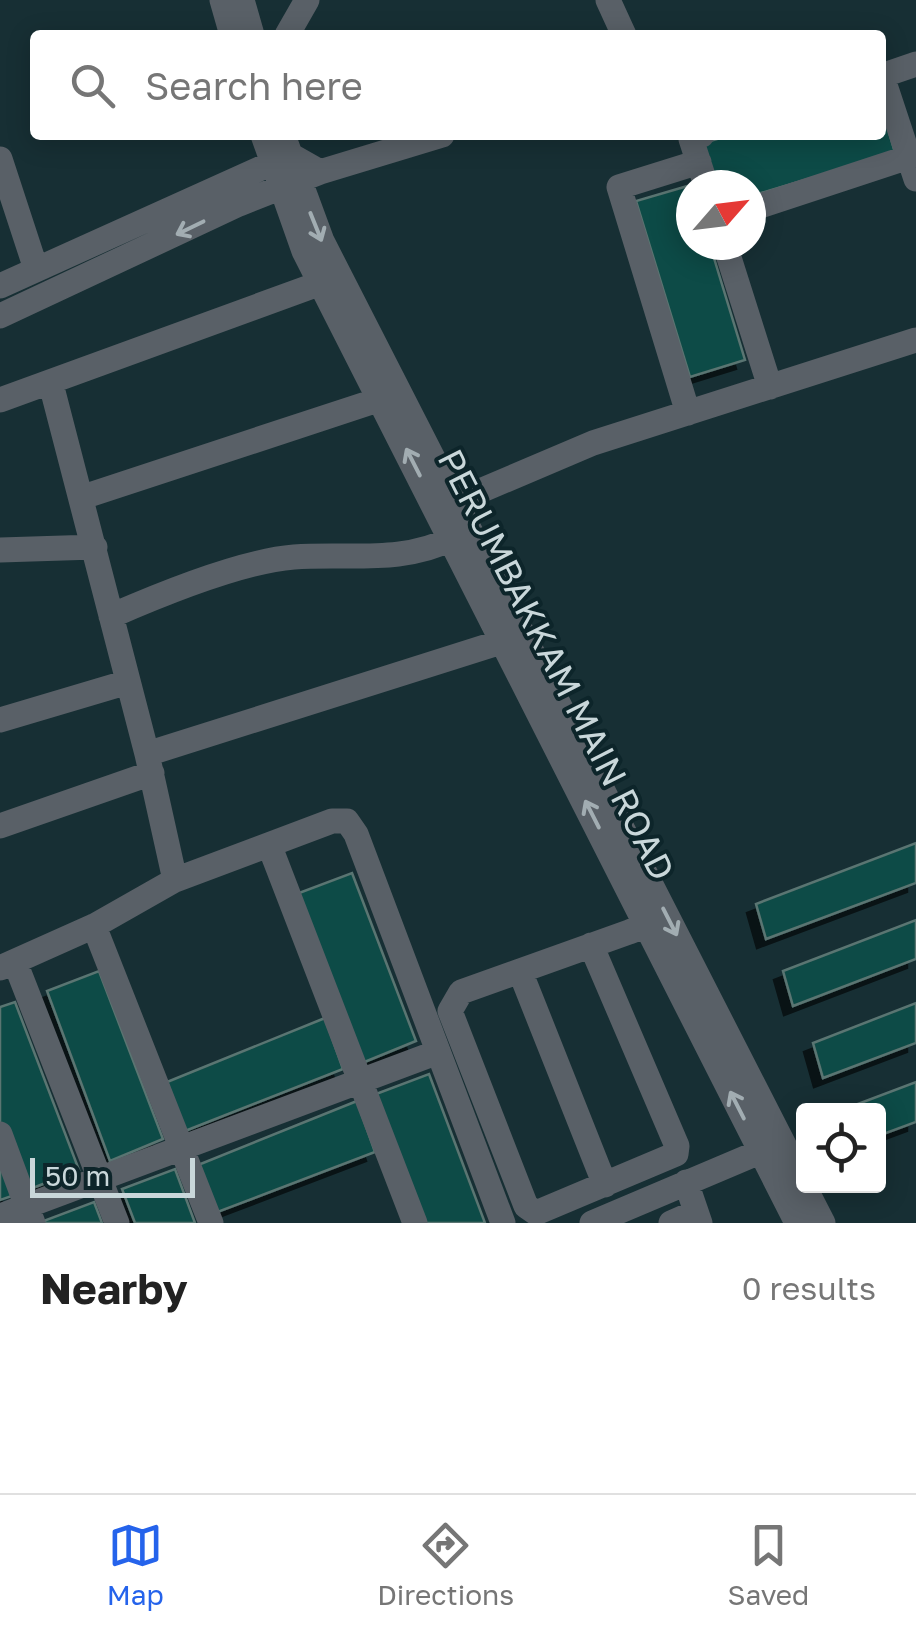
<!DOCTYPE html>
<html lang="en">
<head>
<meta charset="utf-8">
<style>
	body { margin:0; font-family:"Golos Text",sans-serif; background:#f6f6f6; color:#222 }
	.controls { position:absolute; right:30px; bottom:30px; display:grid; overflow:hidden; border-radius:10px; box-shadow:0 5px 25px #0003 }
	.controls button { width:90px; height:90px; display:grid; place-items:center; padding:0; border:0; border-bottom:2px solid #e0e0e0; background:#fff; color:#222; font:50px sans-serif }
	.compass { position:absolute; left:676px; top:170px; width:90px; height:90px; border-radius:50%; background:#fff; box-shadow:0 5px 25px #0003; rotate:62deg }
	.scale { position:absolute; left:30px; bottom:25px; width:165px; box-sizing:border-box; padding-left:10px; border:5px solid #c9d7da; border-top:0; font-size:28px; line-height:35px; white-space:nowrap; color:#c9d7da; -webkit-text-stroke:8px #0d252a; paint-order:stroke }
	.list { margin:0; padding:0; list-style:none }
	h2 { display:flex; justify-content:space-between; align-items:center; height:130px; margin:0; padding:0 40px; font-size:42px }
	h2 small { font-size:32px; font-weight:400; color:#767676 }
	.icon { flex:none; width:55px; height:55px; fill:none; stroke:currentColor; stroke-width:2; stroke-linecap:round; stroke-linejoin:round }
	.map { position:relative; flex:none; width:916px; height:1223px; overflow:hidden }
	.search { position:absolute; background:#fff; box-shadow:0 5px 25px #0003; left:30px; right:30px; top:30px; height:110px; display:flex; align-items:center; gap:25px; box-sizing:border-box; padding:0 35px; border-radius:10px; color:#767676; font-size:38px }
	.sheet { height:270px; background:#fff }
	nav { display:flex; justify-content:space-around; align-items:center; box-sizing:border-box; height:140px; border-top:2px solid #e0e0e0; background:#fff; font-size:28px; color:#767676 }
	nav a { display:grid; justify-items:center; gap:5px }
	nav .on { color:#2563eb }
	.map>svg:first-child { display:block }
</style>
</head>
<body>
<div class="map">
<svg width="916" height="1223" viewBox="0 0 916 1223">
	<defs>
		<filter id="shadow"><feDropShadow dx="-9" dy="9" stdDeviation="0" flood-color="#0009"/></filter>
	</defs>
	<rect width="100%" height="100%" fill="#172f34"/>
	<path fill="#114b46" stroke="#5a7572" stroke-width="2.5" filter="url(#shadow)" d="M881,104l14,49 -144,43v-11h-35l-13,-42 28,-8h150z
		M691,185v60h19l35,115 -55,17 -54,-176z
		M916,843v40l-150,56 -10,-35z
		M352,873l64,168 -54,22 -63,-170z
		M916,920v39l-123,47 -10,-35z
		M99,971l64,168 -53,22 -63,-170z
		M15,1002l64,168 -54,21 -25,-68v-116z
		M916,1003v40l-93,35 -10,-35z
		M325,1018l18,51 -158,62 -18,-49z
		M429,1074l56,149h-61l-48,-129z
		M916,1082v40l-38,14v-26h-36z
		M357,1101l18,51 -160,61 -17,-48z
		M0,1163l12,33 -12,4z
		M175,1169l20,54h-60l-13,-34z
		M94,1202l8,21h-60l-1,-1z"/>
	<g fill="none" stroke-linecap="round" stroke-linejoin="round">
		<path stroke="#596067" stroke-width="25" d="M222,0l10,35
			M242,0l10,35
			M608,0l16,35
			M287,35l20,-35
			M881,76l35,-12
			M882,76l34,103
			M263,135l41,116 493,972
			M283,135l39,106 482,943
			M702,135l-11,4 15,46
			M0,159l36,110
			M320,172l122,-37
			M751,209l158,-52
			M725,245l45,142
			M0,286l290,-131 30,17 -81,32 -239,112
			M51,384l96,370 28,126
			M0,400l321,-117
			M688,413l-69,-226 80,-25
			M83,497l298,-98
			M440,508l153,-65 323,-103
			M0,550l95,-3
			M111,616c48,-21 132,-55 183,-59 54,-4 109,7 159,-19
			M0,720l128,-38
			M147,754l357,-113
			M0,826l152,-53
			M270,847l145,376
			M94,926l117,297
			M591,945l86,201 -1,8 -140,59 -10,-7 -76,-195 11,-19 168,-60 18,-7
			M15,962l102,261
			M0,968l94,-42 81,-46 157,-59h15l9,13 147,389
			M520,971l85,214
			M0,1134l33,89
			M686,1182l14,41
			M804,1186l19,37
			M0,1216l438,-164
			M592,1223l184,-78
			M671,1223l25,-11"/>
	</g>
	<defs><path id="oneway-shaft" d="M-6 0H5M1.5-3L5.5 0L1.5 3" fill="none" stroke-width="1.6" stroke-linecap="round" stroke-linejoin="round" transform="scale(2.5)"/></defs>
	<g stroke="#a2adb2">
		<use href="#oneway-shaft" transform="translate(316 227) rotate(68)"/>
		<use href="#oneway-shaft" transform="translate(190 228) rotate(154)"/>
		<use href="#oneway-shaft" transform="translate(413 462) rotate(-117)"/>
		<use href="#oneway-shaft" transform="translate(592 814) rotate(-117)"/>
		<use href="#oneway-shaft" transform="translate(670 922) rotate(63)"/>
		<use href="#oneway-shaft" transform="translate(737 1105) rotate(-117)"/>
	</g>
	<g text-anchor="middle" stroke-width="8" stroke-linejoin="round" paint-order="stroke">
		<g font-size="35" fill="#c9d7da" stroke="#0d252a">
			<text transform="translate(556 665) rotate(63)" y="12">PERUMBAKKAM MAIN ROAD</text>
		</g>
	</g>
</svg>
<div class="controls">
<button><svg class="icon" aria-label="locate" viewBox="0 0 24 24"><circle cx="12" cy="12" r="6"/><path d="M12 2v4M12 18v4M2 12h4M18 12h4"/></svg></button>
</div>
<svg class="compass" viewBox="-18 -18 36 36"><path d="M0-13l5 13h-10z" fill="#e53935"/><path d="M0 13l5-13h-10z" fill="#767676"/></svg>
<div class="scale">50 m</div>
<div class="search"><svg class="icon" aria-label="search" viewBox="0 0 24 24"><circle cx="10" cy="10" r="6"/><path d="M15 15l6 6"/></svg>Search here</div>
</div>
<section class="sheet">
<h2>Nearby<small>0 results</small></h2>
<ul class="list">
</ul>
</section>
<nav>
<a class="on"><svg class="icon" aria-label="map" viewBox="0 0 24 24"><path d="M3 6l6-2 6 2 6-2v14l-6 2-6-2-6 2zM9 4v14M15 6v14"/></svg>Map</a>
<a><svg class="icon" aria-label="directions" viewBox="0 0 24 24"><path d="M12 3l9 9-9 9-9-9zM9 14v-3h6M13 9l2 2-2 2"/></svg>Directions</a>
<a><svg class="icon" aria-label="saved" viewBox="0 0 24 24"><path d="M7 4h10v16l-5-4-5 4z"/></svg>Saved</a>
</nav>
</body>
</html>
